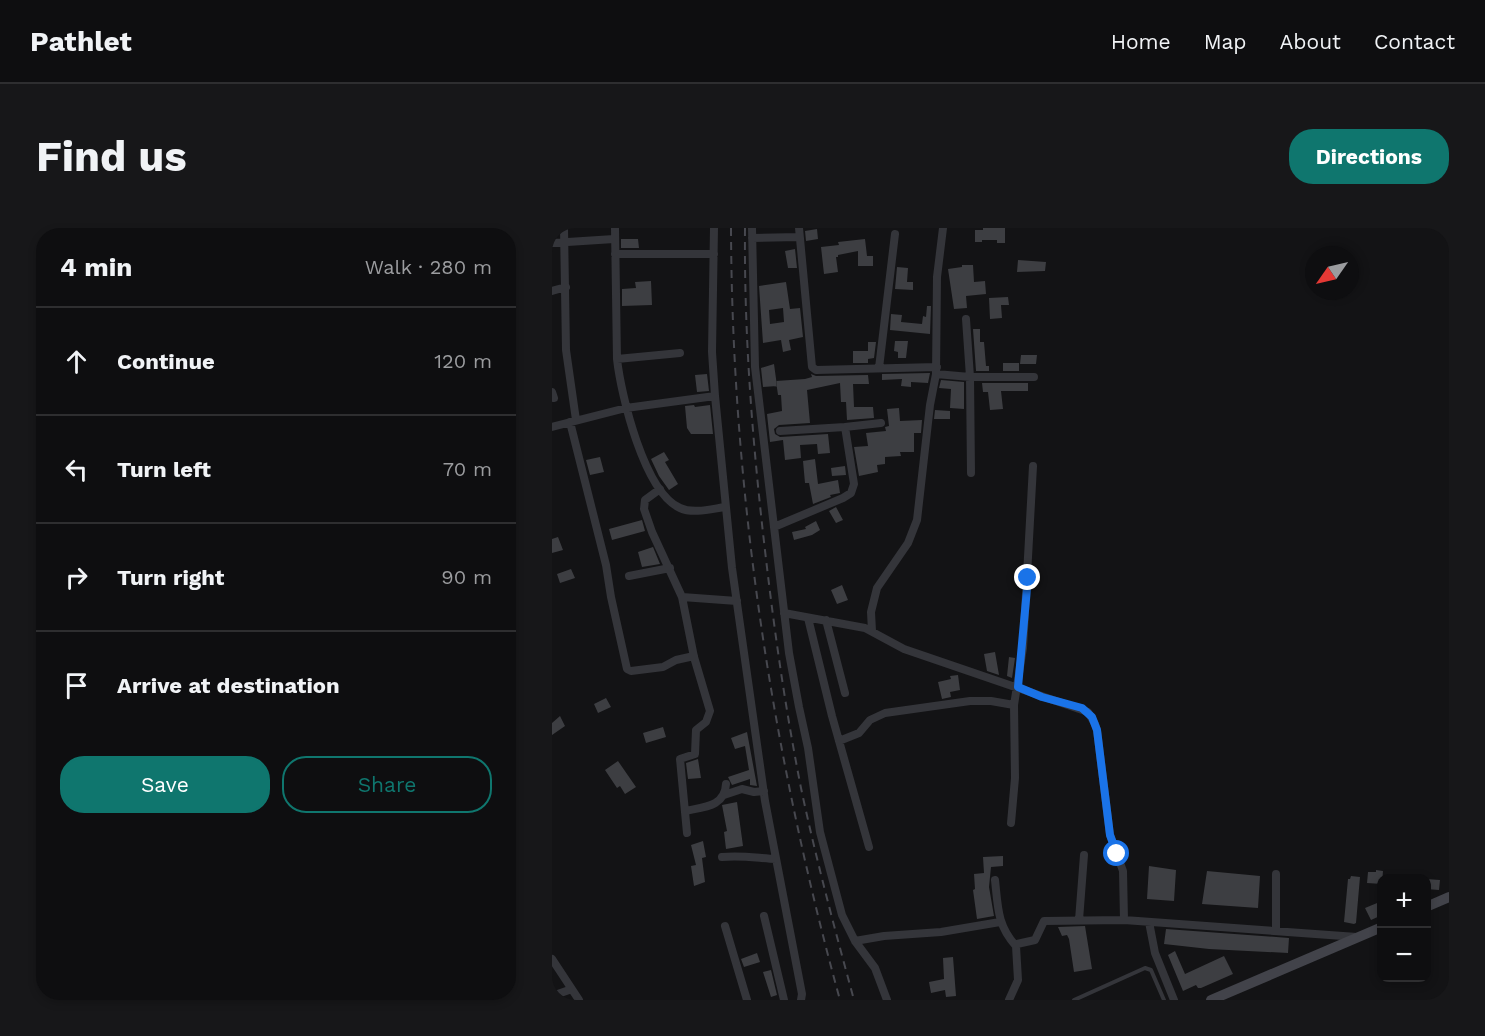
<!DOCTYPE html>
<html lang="en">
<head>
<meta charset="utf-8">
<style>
	body { margin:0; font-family:"Work Sans",sans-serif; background:#171719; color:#f1f3f6 }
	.controls { position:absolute; right:18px; bottom:18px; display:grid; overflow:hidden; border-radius:12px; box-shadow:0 3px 9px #0003 }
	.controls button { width:54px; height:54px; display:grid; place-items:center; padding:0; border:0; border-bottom:2px solid #2e2e30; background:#0e0e10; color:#f1f3f6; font:30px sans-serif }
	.compass { position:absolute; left:753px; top:18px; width:54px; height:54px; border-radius:50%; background:#0e0e10; box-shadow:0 3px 9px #0003; rotate:236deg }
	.stop { position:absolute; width:18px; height:18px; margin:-14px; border:4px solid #1a73e8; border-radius:50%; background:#fff }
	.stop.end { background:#1a73e8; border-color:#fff; box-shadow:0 2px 6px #0008 }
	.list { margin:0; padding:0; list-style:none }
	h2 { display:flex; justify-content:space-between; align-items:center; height:78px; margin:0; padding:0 24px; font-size:26px }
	h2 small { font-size:20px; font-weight:400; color:#9b9c9f }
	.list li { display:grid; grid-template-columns:39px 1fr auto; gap:18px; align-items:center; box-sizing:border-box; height:108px; padding:0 24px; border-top:2px solid #2e2e30 }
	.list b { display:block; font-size:22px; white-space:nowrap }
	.list em { font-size:20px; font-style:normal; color:#9b9c9f }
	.actions { display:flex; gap:12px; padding:18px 24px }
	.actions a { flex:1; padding:14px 0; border:2px solid #0f766e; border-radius:24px; text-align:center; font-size:21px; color:#0f766e }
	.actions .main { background:#0f766e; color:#fff }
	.icon { flex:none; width:33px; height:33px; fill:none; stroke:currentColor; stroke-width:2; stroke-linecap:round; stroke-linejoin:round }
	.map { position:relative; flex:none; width:897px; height:772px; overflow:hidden; border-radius:24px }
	header { display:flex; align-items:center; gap:36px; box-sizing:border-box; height:84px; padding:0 30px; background:#0e0e10; border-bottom:2px solid #2e2e30 }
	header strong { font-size:28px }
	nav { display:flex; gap:33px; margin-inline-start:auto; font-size:21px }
	.intro { display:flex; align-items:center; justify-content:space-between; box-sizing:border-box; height:144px; padding:0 36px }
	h1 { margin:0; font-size:42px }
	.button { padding:15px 27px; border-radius:24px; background:#0f766e; color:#fff; font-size:21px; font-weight:700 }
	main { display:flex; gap:36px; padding:0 36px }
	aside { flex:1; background:#0e0e10; border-radius:24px; box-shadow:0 3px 9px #0003 }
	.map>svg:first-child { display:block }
</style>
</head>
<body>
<header>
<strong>Pathlet</strong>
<nav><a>Home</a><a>Map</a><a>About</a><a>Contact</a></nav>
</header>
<div class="intro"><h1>Find us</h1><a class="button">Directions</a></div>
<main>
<aside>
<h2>4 min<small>Walk · 280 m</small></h2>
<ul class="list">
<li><svg class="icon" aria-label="ahead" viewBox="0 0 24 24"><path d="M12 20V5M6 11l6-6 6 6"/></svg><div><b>Continue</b></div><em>120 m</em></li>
<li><svg class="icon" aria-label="left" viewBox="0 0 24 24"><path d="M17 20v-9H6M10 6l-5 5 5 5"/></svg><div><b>Turn left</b></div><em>70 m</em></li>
<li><svg class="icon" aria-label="right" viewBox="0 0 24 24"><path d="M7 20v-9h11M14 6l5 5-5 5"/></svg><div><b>Turn right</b></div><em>90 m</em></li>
<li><svg class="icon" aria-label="arrive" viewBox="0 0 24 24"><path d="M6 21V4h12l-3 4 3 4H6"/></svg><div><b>Arrive at destination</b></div></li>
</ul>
<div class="actions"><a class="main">Save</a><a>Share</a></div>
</aside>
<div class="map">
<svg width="897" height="772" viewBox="0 0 897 772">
	<rect width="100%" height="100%" fill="#131315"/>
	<path fill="#3d3e42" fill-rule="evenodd" d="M431,0h22v15h-8v-3h-15v2h-7v-12h8z
		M265,1l1,10 -12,2 -1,-10z
		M69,11h17l1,9h-18z
		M313,11l2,17h6v10h-15v-15l-20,4v2h-2l2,15 -14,2 -3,-27 18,-2 -1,-3z
		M243,21l2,19h-9l-3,-17z
		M466,32l28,2 -1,9 -28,1z
		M410,37h11l1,17 11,-1 1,13 -20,2 1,12 -13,1 -6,-40 14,-2z
		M345,39l11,1 -1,14h6v8l-18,-1z
		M99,53l1,24 -30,1v-17l14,-1 -1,-6z
		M234,54l4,27 10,-1 3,29 -14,3 2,10 -8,2 -2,-12 -18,3 -4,-57zM231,80l1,14 -14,2 -1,-14z
		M456,69l1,8h-8l1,13 -12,1 -1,-21z
		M375,78h4l-1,28 -40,-4 1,-16 11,1 -1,7 21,2 1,-8 3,1z
		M421,101h7v13h4l2,24h3v5h-13z
		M343,113h13l-2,17h-8v-6l-4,-1z
		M316,114h8l-2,16 -6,1v4h-15v-12h15z
		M469,127h16l-1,9h-16z
		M451,135h16v8h-16z
		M222,136l3,22 -14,1 -2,-19z
		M378,145l-2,10 -17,-1v5l-10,-1 1,-7 -20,1v-6z
		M155,146l2,17 -12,1 -2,-17z
		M259,146l5,2 52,-1 1,9h-16l1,23h19l1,11 -27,2 -1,-18h-5l-1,-19 -33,7 3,33 -31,2 -5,4 1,5 5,3 48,-3 2,19 -12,1 -1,-10 -17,1 1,13 -16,2 -2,-20 -13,2 -3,-28 15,-3 -1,-16h-3l-2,-14 29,-2 7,-2z
		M389,152l23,2v27l-14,-1 1,-19 -12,-1z
		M430,155h46v8h-27l2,18 -13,1 -2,-18h-5z
		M142,177l1,2 15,-2 3,29h-22l-4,-6 -2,-22z
		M347,180l1,13 22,-1 -1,13h-7v19h-14l1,4 -16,1v7l-8,1 1,7 -19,4 -5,-29 14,-1 -2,-13 20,-2 -1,-4 4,-1 -2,-17z
		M383,182l15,1v8h-16z
		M112,224l5,8 -4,2 13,22 -9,6 -10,-14 -8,-17z
		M48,229l4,15 -14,3 -4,-15z
		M263,231l3,25 20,-4 2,13 -10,2 1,2 -18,7 -4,-21h-4l-2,-22z
		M293,238l1,9 -14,1 -1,-8z
		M284,279l7,13 -7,3 -7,-12z
		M90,292l3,11 -33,9 -3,-11z
		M264,293l4,9 -8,5 -18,5 -2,-8 14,-3 -1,-2z
		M6,309l5,13 -11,3v-14z
		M101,319l7,17 -18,3 -4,-15z
		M19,341l4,9 -15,5 -3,-9z
		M290,357l6,15 -11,4 -6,-14z
		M443,424l4,23 -12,-4 -3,-17z
		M457,429l6,1 -3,20 -5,-2z
		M406,447l2,15 -10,2 1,5 -9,2 -4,-17 13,-3 -1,-3z
		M54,470l5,9 -13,6 -4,-9z
		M8,488l5,10 -13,9v-12z
		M111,499l3,10 -20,6 -3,-10z
		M195,504l10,54 -7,-1v-6l-18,6 -4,-8 21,-7 -4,-24 -10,3 -4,-11z
		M146,531l3,19 -13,1 -2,-16z
		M66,533l18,26 -11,7 -5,-8 -3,2 -12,-18z
		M185,574l6,44 -17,3 -2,-17 3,-1 -5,-26z
		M151,613l3,16 -4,1 3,24 -11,4 -3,-20 5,-1 -5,-20z
		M451,628v10l-12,1 -2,20 5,29 -17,3 -4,-29 2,-1 -1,-15 10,-1 -1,-16z
		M597,638l27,4 -2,31 -27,-2z
		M824,642l7,1 -1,13 -15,-1 1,-11h8z
		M655,643l53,5 -2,32 -56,-4z
		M799,648l9,1 -4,46 -2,1 -10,-2 4,-43h2z
		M874,651l14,1 -1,10 -13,-1z
		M830,673v14l-11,5 -6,-12z
		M533,698l7,43 -18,3 -5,-33 -2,-4 -5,1 -4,-9z
		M614,701l123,9 -1,15 -79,-4 -45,-5z
		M623,723l10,23 39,-18 9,18 -32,14h-3l-2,-3 -13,6 -15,-36z
		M205,725l3,9 -16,5 -3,-8z
		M401,729l3,39 -10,1 -1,-7 -14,3 -2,-11 15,-3 -1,-21z
		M219,742l6,25 -6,2 -8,-25z"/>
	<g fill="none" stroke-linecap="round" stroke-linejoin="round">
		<path stroke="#34353a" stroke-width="4" d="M522,772l71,-32 6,2 13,30"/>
		<path stroke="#34353a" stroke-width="8" d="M12,0l2,122 10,70
			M63,0l2,131c4,36 27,133 63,149 13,6 31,1 45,-1
			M162,0l-2,124 3,44 17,172 33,233 37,193 -1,6
			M200,0l3,139 34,286 10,54 9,41 12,84 22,83 13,26 20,27 12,32
			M247,0l13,139 4,3 121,-3
			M200,10l47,-1
			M0,15l62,-4
			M63,26h99
			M0,63l14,-4
			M414,91l4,58 1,96
			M65,131l63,-6
			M327,140l16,-134
			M384,146l34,3h64
			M0,164l2,6
			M18,194l36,143 5,32 16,72 4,2 32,-4 13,-7 18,-4
			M0,199l74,-19 89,-12
			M293,199l36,-4
			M108,261l-15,11 -1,9 8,23 30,65 12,60 16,54 -4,11 -10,8 -1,24 -15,5 7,74
			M222,299l69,-29 8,-5 3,-9 -9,-57 -65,4
			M77,348l41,-8
			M130,369l55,4
			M232,385l81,15 39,21 184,63 7,12 2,6 13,105 13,36 1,49
			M256,390l24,98 37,131
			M274,392l19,73
			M320,403l-1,-19 6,-24 31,-45 9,-23 13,-115 6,-31 1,-97 6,-49
			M287,513l20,-8 11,-13 15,-7 85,-12h21l23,4
			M172,567l18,-6 12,3 10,-1
			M133,583c18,-4 40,-4 41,-27
			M459,595l4,-45 -1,-73 9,-57 10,-182
			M170,629c19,-2 35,1 54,2
			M443,652c3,27 2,45 21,66
			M212,688l20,84
			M527,692l5,-65
			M597,694l6,31 19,47
			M173,698l22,74
			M724,703v-57
			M303,713l29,-5 57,-4 59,-10
			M0,731l27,41
			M0,768l20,-7
			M457,772l9,-20 -2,-34 1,-2 18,-4 9,-19 80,-1 233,17"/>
		<path stroke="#42434a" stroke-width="10" d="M874,679l23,-10
			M659,772l171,-73"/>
		<path stroke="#47484f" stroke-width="2" stroke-dasharray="8 6" stroke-linecap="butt" d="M179,0c1,261 40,521 109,772
			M193,0c-1,111 8,221 21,331 9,77 20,153 35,229 15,71 34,142 53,212"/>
	</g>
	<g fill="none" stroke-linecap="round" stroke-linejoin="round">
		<path stroke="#1a73e8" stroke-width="8" d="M476,350l-10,109 24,10 40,11 10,9 5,13 13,105 7,19"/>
	</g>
</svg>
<div class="controls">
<button>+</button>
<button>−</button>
</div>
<svg class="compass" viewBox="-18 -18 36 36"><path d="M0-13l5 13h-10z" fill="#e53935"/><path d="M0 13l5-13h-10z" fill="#9b9c9f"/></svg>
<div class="stop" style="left:565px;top:626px"></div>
<div class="stop end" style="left:476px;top:350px"></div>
</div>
</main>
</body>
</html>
